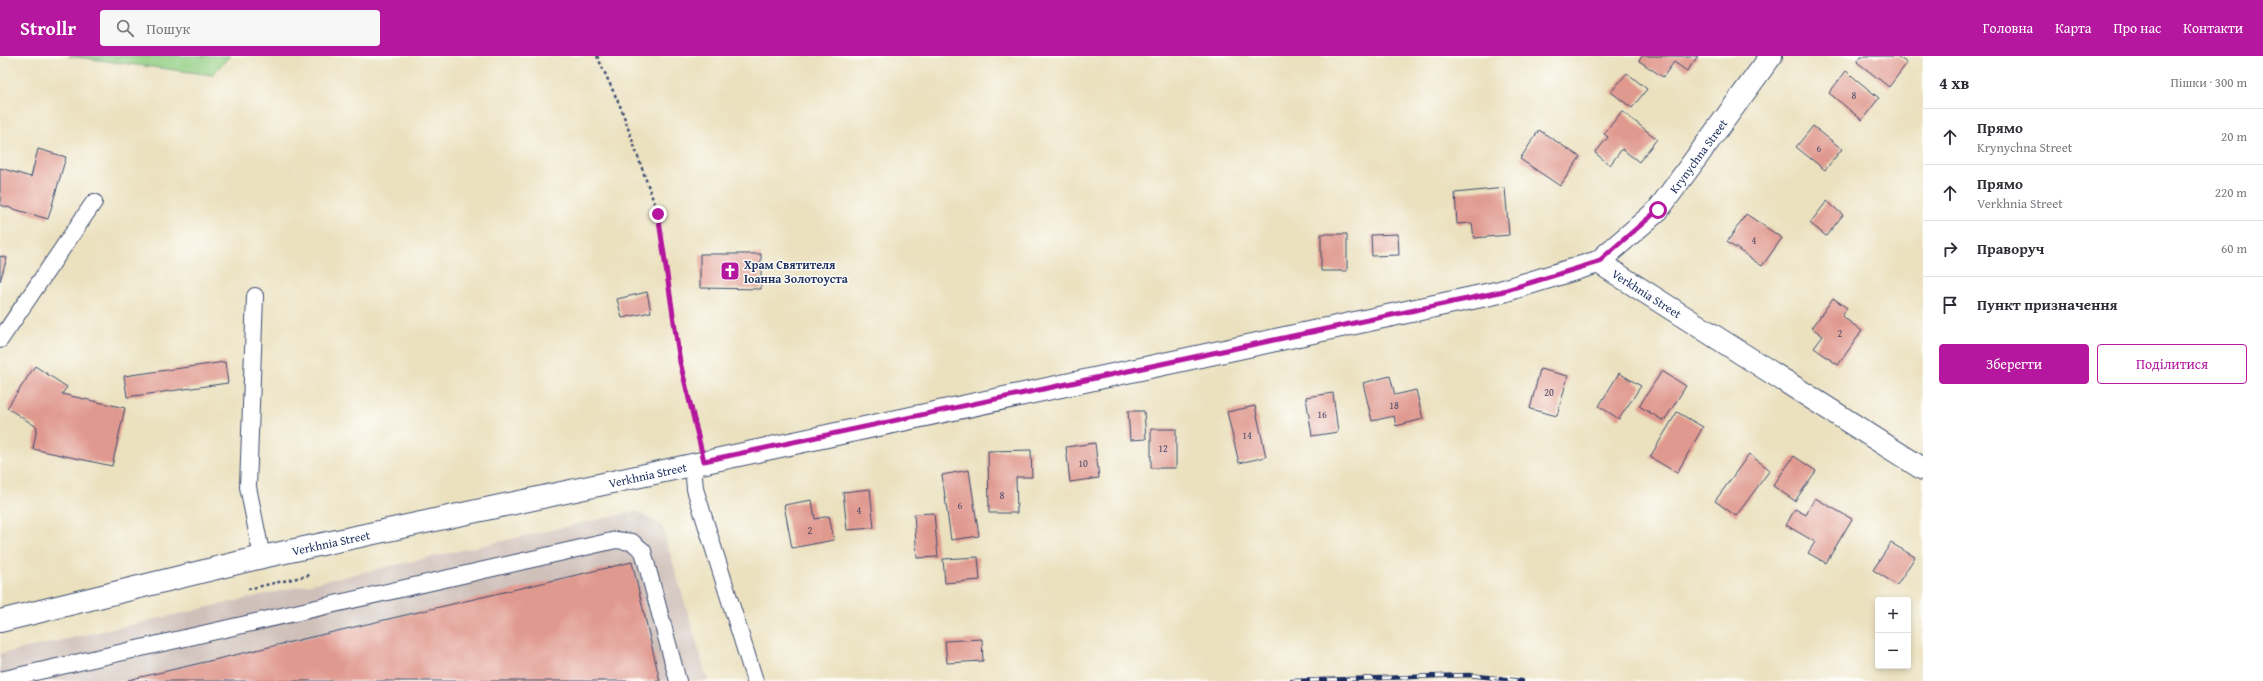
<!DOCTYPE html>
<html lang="uk">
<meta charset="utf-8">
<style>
body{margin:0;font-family:"Gentium Book Plus",serif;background:#f7f7f7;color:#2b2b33}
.controls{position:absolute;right:12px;bottom:12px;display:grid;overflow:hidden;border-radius:4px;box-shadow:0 2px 6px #0003}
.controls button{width:36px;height:36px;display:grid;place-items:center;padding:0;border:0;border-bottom:1px solid #e1e1e2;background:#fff;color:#2b2b33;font:20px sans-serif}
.stop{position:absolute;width:12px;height:12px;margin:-9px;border:3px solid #b5179e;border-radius:50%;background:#fff}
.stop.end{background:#b5179e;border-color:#fff;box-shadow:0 1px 4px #0008}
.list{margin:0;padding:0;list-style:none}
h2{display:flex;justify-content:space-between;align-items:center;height:52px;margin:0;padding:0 16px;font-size:17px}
h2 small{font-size:13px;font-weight:400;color:#7c7c81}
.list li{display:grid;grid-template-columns:26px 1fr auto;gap:12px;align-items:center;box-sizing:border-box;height:56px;padding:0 16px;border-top:1px solid #e1e1e2}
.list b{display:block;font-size:15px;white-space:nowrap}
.list p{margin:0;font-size:13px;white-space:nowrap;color:#7c7c81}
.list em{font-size:13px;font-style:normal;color:#7c7c81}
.actions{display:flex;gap:8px;padding:12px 16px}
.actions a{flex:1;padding:9px 0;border:1px solid #b5179e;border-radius:4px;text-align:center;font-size:14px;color:#b5179e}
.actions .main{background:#b5179e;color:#fff}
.icon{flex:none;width:22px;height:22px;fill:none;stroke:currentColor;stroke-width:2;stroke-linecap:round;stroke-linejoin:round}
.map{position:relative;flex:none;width:1923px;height:625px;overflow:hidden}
header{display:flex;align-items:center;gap:24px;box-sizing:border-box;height:56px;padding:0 20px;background:#b5179e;color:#fff}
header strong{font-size:19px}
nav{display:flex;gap:22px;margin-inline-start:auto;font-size:14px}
.search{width:280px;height:36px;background:#f7f7f7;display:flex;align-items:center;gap:10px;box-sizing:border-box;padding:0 14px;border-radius:4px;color:#7c7c81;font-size:15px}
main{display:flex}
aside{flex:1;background:#fff}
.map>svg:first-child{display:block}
</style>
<header>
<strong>Strollr</strong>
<div class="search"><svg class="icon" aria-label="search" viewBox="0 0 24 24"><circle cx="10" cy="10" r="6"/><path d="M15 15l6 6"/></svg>Пошук</div>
<nav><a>Головна</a><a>Карта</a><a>Про нас</a><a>Контакти</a></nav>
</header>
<main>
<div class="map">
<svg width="1923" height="625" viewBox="0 0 1923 625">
<rect width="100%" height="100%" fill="#fdfcf7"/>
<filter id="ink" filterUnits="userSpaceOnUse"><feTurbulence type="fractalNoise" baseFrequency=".025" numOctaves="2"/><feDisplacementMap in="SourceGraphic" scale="8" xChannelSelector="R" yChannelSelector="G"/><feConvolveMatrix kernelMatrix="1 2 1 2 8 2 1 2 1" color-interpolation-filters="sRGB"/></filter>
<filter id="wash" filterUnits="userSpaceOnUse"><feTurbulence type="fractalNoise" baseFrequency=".012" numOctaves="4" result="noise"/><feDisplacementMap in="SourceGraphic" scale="16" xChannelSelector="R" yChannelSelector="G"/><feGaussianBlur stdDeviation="0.9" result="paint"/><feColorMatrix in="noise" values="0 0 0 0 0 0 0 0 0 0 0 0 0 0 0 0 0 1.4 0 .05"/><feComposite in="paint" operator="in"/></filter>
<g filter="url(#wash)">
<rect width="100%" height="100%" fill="#ebe1bf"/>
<!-- industrial -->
<path fill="#cfc0ba" d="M636 455 662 470 708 625H0V598Z"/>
<!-- green -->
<path fill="#92ce83" stroke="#567e70" d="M69 0H230L212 19Z"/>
<g id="blocks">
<!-- building -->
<path fill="#e0998f" d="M1642 0H1698L1687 15 1674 6 1663 21 1639 5Z
M1861 0H1897L1907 7 1889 31 1857 6Z
M1846 15 1879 42 1862 64 1829 37Z
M1627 17 1647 33 1632 52 1611 36Z
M1622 55 1657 83 1639 106 1622 93 1610 109 1595 97 1608 81 1604 78Z
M1813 70 1842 93 1825 114 1796 91Z
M1539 74 1580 101 1560 130 1520 103Z
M38 93 66 101 48 163 0 149V112L31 121Z
M1505 132 1509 179 1474 182 1472 167 1457 168 1455 137Z
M1827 145 1843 159 1826 180 1810 167Z
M1746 158 1782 182 1762 210 1727 186Z
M1321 178H1347V215H1321Z
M1398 178 1399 199 1372 200 1371 179Z
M700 198H761V233L700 232Z
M0 200 7 202 0 225Z
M647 236 651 256 622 262 617 243Z
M1833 242 1847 252 1842 260 1862 275 1838 309 1814 292 1823 280 1812 272Z
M225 306 228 327 127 341 124 320Z
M35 310 67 331 62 338 125 352 112 410 33 393 37 371 7 352Z
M1540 313 1568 320 1557 360 1530 353Z
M1662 315 1686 330 1664 365 1639 350Z
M1619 317 1641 330 1619 363 1599 350Z
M1390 320 1395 339 1416 334 1423 363 1396 370 1394 360 1372 365 1363 327Z
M1333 337 1338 376 1312 380 1306 341Z
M1255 350 1266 401 1239 407 1227 356Z
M1128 355H1144L1146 383 1130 384Z
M1677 356 1703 371 1677 417 1650 401Z
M1151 373H1176V412H1151Z
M1095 387 1099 422 1070 426 1066 391Z
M1031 394 1032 421H1016L1017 457H989L988 395Z
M1749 398 1770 414 1736 460 1715 445Z
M1794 400 1816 415 1795 445 1773 430Z
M969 414 979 480 951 484 942 419Z
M870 433 874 472 847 474 843 436Z
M1815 442 1852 463 1826 507 1808 497 1815 486 1786 469 1795 453 1806 459Z
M812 444 815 463 829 460 834 484 792 492 784 449Z
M934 457 938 501 917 502 914 458Z
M1891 487 1915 501 1897 529 1873 514Z
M978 501 980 524 945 527 943 503Z
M632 506 660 625H128V624Z
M982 583 983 605 947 607 945 585Z"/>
</g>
</g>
<g filter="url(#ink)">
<use href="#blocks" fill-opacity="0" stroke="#3a4a6d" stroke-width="1"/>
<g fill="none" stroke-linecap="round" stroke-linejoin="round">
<defs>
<path id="lane" d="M255 240 248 431 262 501
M0 284 94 146
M693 408 695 433 755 625
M0 624 616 484 632 486 643 495 678 625"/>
<g id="street">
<path id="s1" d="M1598 206 1923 413"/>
</g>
<g id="secondary">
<path id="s2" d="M0 565 262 501 1500 236 1598 206 1658 154 1771 0"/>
</g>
</defs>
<!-- lane casing -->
<use href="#lane" stroke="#3a4a6d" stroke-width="18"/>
<!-- street casing -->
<use href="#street" stroke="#3a4a6d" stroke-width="24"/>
<!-- secondary casing -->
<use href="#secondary" stroke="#3a4a6d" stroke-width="24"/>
<!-- path -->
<path stroke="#3a4a6d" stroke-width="2.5" stroke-dasharray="3 3" stroke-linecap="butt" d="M597 0 621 52 658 158 680 306 699 381
M248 533 310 519"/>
<!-- lane -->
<use href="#lane" stroke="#fff" stroke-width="16"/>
<!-- street -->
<use href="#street" stroke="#fff" stroke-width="22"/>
<!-- secondary -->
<use href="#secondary" stroke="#fff" stroke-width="22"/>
<defs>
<path id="rail" d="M1292 625 1469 619 1522 625"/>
</defs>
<!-- rail casing -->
<use href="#rail" stroke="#1b2f5e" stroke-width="4.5"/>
<!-- rail -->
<use href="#rail" stroke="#fdfcf7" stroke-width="3" stroke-dasharray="9" stroke-linecap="butt"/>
</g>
</g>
<g fill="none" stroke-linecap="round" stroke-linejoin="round" filter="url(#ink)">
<!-- route -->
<path stroke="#b5179e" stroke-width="5" d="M658 158 680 306 704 405 1500 236 1598 206 1658 154"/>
</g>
<!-- icons -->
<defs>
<symbol id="church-square" viewBox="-11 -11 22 22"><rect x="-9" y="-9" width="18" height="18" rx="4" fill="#b5179e" stroke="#fdfcf7"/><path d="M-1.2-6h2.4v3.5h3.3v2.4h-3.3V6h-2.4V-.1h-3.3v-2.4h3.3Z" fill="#fff"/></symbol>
</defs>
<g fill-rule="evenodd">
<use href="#church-square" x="719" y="204" width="22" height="22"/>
</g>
<g text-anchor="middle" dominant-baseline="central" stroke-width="3" stroke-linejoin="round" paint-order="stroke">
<!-- number labels -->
<g font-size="10" fill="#4c4a6a">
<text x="1854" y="39">8</text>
<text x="1819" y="92">6</text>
<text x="1754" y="184">4</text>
<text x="1840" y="277">2</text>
<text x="1549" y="336">20</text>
<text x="1394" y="349">18</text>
<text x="1322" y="358">16</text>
<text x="1247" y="379">14</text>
<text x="1163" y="392">12</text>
<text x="1083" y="407">10</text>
<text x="1002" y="439">8</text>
<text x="960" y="449">6</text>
<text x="859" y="454">4</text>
<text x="810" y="474">2</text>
</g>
<!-- street labels -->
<g font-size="12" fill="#1b2f5e" stroke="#fdfcf7">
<text stroke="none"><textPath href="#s2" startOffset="1785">Krynychna Street</textPath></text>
<text stroke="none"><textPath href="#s1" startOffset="58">Verkhnia Street</textPath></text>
<text stroke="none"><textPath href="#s2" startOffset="664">Verkhnia Street</textPath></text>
<text stroke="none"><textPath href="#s2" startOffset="340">Verkhnia Street</textPath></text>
</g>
<!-- poi labels -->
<g font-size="12" font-weight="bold" fill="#1b2f5e" stroke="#fdfcf7" text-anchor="start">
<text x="744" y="208">Храм Святителя<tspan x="744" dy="14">Іоанна Золотоуста</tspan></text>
</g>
</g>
</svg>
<div class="controls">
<button>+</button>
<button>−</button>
</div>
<div class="stop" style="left:1658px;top:154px"></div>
<div class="stop end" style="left:658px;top:158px"></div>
</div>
<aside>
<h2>4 хв<small>Пішки · 300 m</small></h2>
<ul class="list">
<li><svg class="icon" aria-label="ahead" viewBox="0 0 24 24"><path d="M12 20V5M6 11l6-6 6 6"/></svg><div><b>Прямо</b><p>Krynychna Street</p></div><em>20 m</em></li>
<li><svg class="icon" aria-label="ahead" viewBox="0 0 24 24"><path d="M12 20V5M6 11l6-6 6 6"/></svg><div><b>Прямо</b><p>Verkhnia Street</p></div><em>220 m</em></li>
<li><svg class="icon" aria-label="right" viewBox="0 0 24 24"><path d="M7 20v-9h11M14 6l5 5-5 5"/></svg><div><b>Праворуч</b></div><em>60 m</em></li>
<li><svg class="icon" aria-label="arrive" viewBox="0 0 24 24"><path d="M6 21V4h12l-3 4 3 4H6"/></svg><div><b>Пункт призначення</b></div></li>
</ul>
<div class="actions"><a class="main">Зберегти</a><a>Поділитися</a></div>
</aside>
</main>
